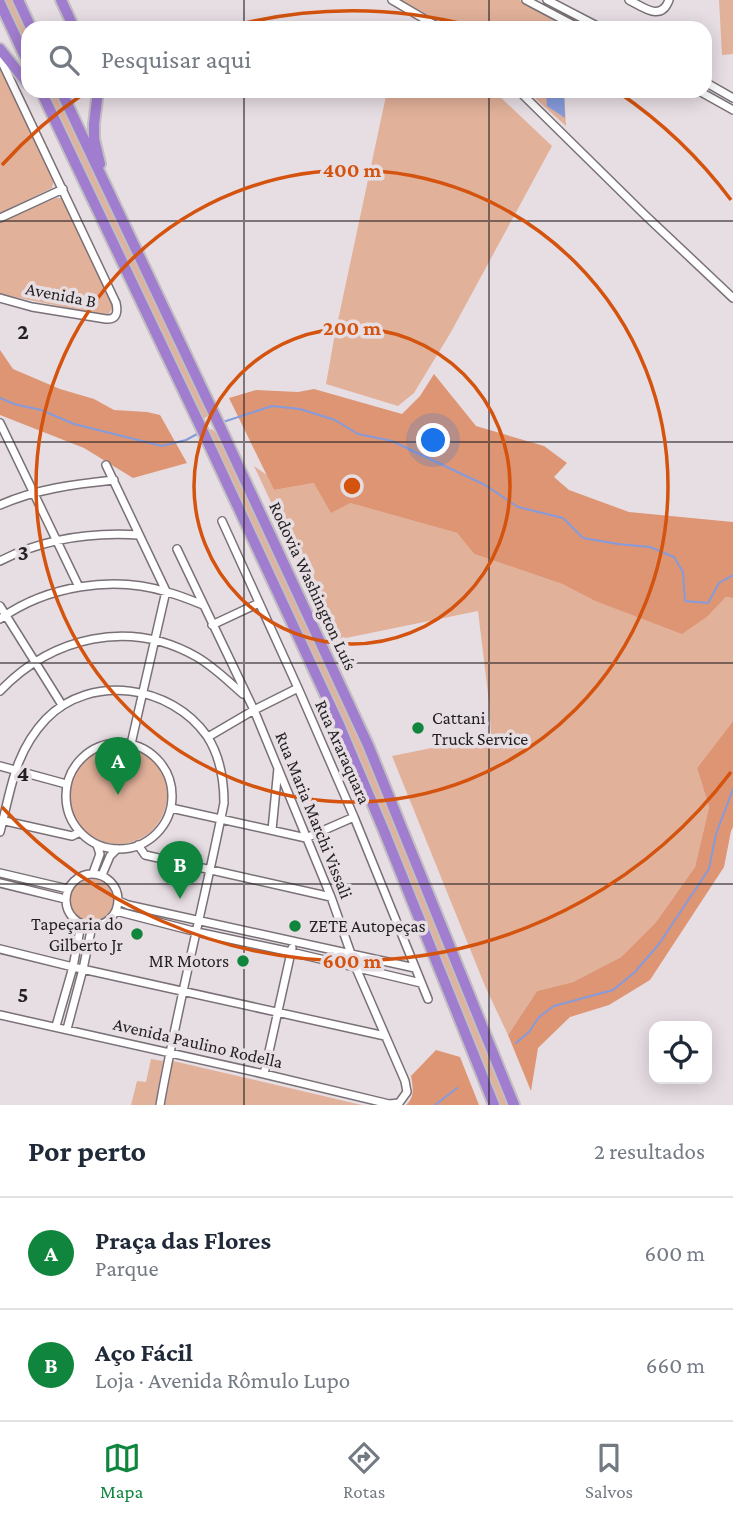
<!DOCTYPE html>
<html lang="pt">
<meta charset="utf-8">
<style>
body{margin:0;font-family:"Crimson Pro",serif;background:#f2f2f3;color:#1f2937}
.controls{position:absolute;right:21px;bottom:21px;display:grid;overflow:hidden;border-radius:14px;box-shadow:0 4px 18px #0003}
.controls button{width:63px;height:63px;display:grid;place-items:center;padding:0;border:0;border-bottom:2px solid #e0e1e3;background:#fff;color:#1f2937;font:35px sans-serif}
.you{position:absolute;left:434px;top:441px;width:24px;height:24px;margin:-18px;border:5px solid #fff;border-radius:50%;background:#1a73e8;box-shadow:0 0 0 10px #1a73e833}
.badge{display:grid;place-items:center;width:46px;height:46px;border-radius:50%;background:#10853e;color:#fff;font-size:23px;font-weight:700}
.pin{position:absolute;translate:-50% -58px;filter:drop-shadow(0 2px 4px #0008)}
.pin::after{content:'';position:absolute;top:37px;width:24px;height:21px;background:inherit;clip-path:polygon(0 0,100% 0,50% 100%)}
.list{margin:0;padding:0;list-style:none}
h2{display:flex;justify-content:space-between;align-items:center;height:91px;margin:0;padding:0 28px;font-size:30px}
h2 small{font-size:23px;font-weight:400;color:#747a83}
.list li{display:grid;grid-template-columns:46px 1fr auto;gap:21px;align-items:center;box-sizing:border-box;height:112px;padding:0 28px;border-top:2px solid #e0e1e3}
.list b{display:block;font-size:26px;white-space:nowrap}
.list p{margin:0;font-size:23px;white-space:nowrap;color:#747a83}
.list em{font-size:23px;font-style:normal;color:#747a83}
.icon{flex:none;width:38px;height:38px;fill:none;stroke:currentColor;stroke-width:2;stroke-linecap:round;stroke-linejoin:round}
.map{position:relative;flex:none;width:733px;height:1105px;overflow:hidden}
.search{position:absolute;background:#fff;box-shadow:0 4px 18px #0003;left:21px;right:21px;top:21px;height:77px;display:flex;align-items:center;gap:18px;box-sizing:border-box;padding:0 24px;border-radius:21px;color:#747a83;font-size:26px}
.sheet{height:315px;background:#fff}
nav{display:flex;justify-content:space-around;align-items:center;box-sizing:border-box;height:98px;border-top:2px solid #e0e1e3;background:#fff;font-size:19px;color:#747a83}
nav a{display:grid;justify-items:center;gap:4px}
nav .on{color:#10853e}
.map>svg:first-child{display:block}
</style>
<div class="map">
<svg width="733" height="1105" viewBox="0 0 733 1105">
<rect width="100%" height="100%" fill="#e7dee4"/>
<!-- green -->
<path fill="#e2b19a" d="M2 0H15L28 28V55Z
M401 0H519L563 23V28H450L439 21Z
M719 0H733V54L722 55Z
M0 65 54 180 52 188 0 213Z
M45 91H58L203 398 208 416 203 419 197 407Z
M387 91H494L552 146 451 332 414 393 398 406 326 384 334 339Z
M527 91H564L566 126Z
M56 198H61L65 201 112 301 113 307 108 315H103L0 294V222Z
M212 429 224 443 377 775 510 1105H498L207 431Z
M254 466 267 475 274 490 314 483 350 503 457 533 474 554 562 584 593 600 708 616 726 597 733 598V721L697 768 709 807 695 867 656 922 621 957 573 982 537 991 508 1035 485 986 392 756 491 736 489 702 478 611 336 640Z
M69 795a49 49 0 1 1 98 0a49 49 0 1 1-98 0Z
M70 901a22 22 0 1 1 44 0a22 22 0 1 1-44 0Z
M151 1059 163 1061 155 1105H131L137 1081 146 1082Z
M173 1061 362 1105H165Z"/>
<!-- forest -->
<path fill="#dd9573" d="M0 350 13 369 60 389 94 399 114 410 147 412 160 415 187 463 133 478 84 448 0 415Z
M434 374 476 426 544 446 567 463 554 477 569 490 629 512 733 522V598L726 597 708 616 682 634 593 600 562 584 474 554 457 533 350 503 331 513 314 483 274 490 229 398 256 390 298 392 314 389 402 414 420 396Z
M733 721V827L731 831 724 867 650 980 609 1005 570 1017 538 1048 531 1091 508 1035 537 991 573 982 621 957 656 922 695 867 709 807 697 768Z
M436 1050 460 1057 479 1105H406C415 1097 413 1087 411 1076Z"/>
<!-- water -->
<path fill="#859bdc" d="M546 91H564L565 118 547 106Z"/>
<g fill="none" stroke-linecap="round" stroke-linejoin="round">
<!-- stream -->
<path stroke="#859bdc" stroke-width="2" d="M0 398 14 404 41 410 74 424 162 446 186 440 199 433
M223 422 272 406 300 409 335 420 358 434 392 441 485 485 518 507 563 518 583 538 618 544 650 547 674 557 683 572 685 601 708 603 719 583 733 575
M516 1043 529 1032 539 1017 554 1006 613 990 635 972 659 944 709 869 716 834 733 789
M435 1105 457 1088"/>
<defs>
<path id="minor" d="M392 0 440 28
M526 0 579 28
M547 0 601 28
M629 0C643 7 661 22 669 0
M0 58 116 303C118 312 117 320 106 319L32 307 0 298
M705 82 733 98
M519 91 646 216 733 298
M699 91 733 110
M0 218 63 189
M0 423 79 587
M106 465 166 591 131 744
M0 505C36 489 75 484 114 480
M222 521 298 688 354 817 428 999
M0 561C43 539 91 532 139 535
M0 606 62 705
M0 619C46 586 113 575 167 592 179 595 191 600 203 605
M212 625 259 603
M0 691C52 637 129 618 197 657 214 667 228 681 243 694
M208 737 254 710 298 688
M66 796a53 53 0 1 1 106 0a53 53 0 1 1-106 0Z
M0 766 66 784
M171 808 306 838 354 817
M0 820 72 836 80 832
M272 830 278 768
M0 832C11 790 14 753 46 719 91 673 171 685 207 736 220 756 224 779 224 803 204 904 178 1003 160 1105
M138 845 145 855 331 897
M0 873 68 889
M93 873 100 854 97 845
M66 900a26 26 0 1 1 52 0a26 26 0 1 1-52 0Z
M102 875 110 856 117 849
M0 883 65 899
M119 901 128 905 415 968
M116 911 197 932 291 952 421 983
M0 949 73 967 385 1036
M0 1015 264 1074 389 1104 399 1103 407 1092 405 1081 356 968 331 897 254 710 177 549
M56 1026 73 967 81 924
M67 1029 83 969 92 926
M264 1074 292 948"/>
<path id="highway" d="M18 0 31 28
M61 0 74 28
M0 3 28 63
M0 49 28 84
M41 91 206 438 338 722 384 831 494 1105
M61 91 223 433 368 745 514 1105
M98 91 94 124V139L100 164"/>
</defs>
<!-- minor casing -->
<use href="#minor" stroke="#797177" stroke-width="10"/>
<!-- highway casing -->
<use href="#highway" stroke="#c1c0c1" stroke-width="14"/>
<!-- minor -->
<use href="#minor" stroke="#fff" stroke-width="7"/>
<!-- highway -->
<use href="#highway" stroke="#a17dcf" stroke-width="10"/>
</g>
<!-- grid -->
<path fill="none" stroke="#221f21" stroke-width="2" stroke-opacity="0.55" d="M244 0V28M489 0V28M244 91V1105M489 91V1105M0 221H733M0 442H733M0 663H733M0 884H733"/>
<!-- distance rings -->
<g fill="none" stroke="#d4530e" stroke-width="3.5">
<circle cx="352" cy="486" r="158"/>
<circle cx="352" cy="486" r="316"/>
<path d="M731 772A475 475 0 0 1 2 807M2 165A475 475 0 0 1 86 92M229 27A475 475 0 0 1 475 27M618 92A475 475 0 0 1 731 200"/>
</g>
<!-- markers -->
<g fill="#10853e" stroke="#e7dee4" stroke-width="2.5">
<circle cx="418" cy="728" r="7"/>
<circle cx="295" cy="926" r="7"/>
<circle cx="137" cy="934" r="7"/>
<circle cx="243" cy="961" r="7"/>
</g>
<g text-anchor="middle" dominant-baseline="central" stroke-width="7" stroke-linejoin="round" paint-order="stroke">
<!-- street labels -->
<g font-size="18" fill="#221f21" stroke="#e7dee4">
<text transform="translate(61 295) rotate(11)">Avenida B</text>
<text transform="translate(313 586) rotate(65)">Rodovia Washington Luís</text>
<text transform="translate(343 752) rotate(66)">Rua Araraquara</text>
<text transform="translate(314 815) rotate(68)">Rua Maria Marchi Vissali</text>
<text transform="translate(198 1043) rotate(13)">Avenida Paulino Rodella</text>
</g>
<!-- poi labels -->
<g font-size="18" fill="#221f21" stroke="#e7dee4" text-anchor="start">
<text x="432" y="718">Cattani<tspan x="432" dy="21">Truck Service</tspan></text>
<text x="123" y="924" text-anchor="end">Tapeçaria do<tspan x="123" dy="21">Gilberto Jr</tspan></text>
<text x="309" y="926">ZETE Autopeças</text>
<text x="229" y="961" text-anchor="end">MR Motors</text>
</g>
</g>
<g font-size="23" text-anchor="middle" font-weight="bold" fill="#221f21" stroke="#e7dee4" stroke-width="7" stroke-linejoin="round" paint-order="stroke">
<text x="23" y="339">2</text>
<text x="23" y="560">3</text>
<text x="23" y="781">4</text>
<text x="23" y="1002">5</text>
</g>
<circle cx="352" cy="486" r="10" fill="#d4530e" stroke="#e7dee4" stroke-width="3.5"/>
<g font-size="21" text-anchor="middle" font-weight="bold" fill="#d4530e" stroke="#e7dee4" stroke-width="7" stroke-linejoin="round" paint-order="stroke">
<text x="352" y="177">400 m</text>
<text x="352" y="335">200 m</text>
<text x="352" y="968">600 m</text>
</g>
</svg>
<div class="controls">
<button><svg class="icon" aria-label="locate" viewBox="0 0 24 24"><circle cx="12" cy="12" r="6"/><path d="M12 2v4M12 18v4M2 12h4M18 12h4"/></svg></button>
</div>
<div class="you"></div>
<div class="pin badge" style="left:118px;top:795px">A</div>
<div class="pin badge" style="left:180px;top:899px">B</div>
<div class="search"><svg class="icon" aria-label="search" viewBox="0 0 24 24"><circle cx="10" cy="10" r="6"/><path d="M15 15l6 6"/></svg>Pesquisar aqui</div>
</div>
<section class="sheet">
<h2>Por perto<small>2 resultados</small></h2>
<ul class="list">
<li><span class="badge">A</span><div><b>Praça das Flores</b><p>Parque</p></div><em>600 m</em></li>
<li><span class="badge">B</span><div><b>Aço Fácil</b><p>Loja · Avenida Rômulo Lupo</p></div><em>660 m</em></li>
</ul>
</section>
<nav>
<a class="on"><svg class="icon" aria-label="map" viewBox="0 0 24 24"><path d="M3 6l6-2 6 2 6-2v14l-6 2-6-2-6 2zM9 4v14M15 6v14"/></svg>Mapa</a>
<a><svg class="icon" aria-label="directions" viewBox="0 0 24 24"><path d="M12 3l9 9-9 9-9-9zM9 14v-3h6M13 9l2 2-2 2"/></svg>Rotas</a>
<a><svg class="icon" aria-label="saved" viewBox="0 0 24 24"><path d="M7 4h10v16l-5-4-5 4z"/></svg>Salvos</a>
</nav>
